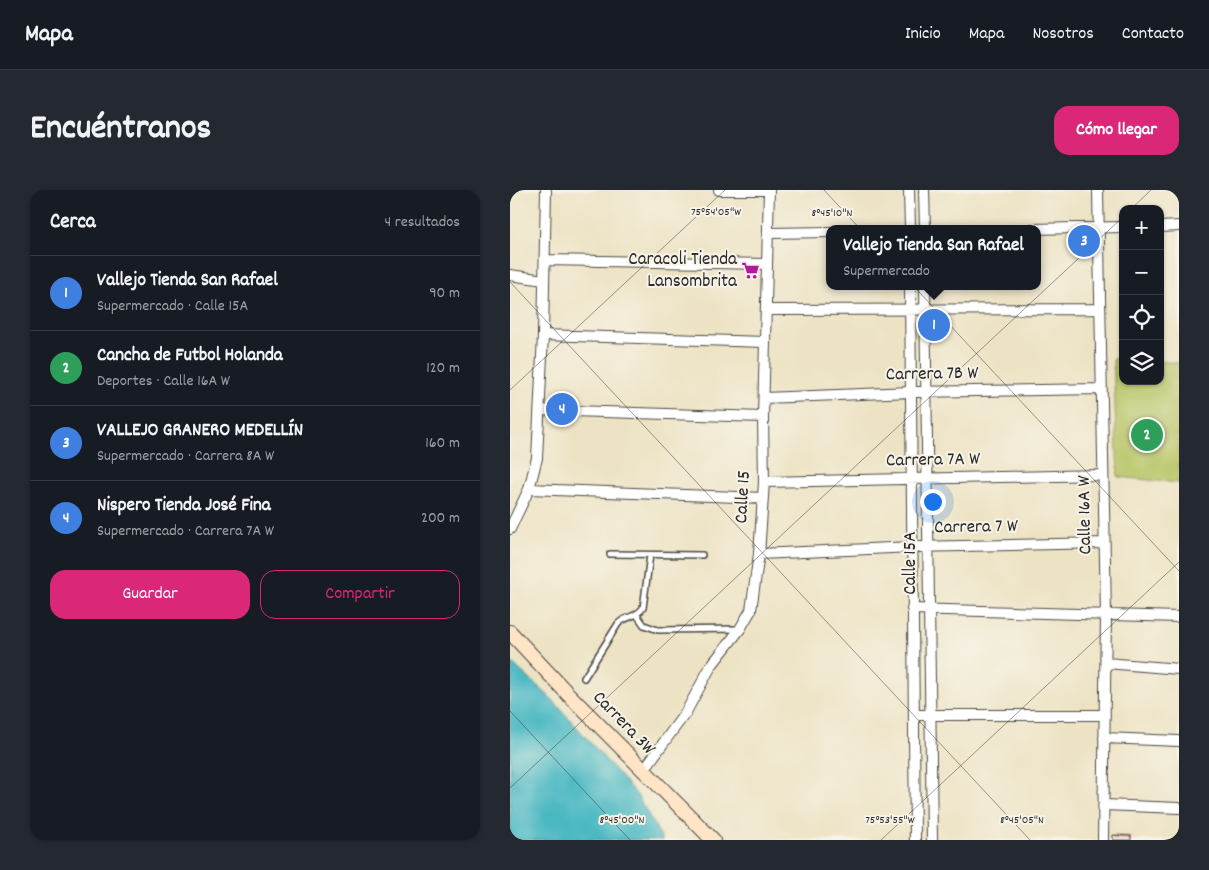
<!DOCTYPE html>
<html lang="es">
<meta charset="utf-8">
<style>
body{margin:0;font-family:Dekko,sans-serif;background:#242831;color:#f1f3f6}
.controls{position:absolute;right:15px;top:15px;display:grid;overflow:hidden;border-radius:10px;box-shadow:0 1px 4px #0004}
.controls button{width:45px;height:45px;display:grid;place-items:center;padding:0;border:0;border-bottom:1px solid #363941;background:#171b24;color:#f1f3f6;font:25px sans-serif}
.you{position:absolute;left:422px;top:311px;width:18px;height:18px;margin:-12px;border:4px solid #fff;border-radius:50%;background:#1a73e8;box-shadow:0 0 0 8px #1a73e833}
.badge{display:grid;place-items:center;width:32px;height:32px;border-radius:50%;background:#db2777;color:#fff;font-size:16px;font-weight:700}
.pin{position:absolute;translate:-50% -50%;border:2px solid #fff;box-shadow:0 1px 5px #0006}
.popup{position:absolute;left:316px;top:35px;width:215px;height:65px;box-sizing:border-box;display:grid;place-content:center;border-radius:10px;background:#171b24;filter:drop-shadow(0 1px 4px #0005);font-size:16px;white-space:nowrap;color:#9ea1a6}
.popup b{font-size:19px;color:#f1f3f6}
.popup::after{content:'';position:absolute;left:50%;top:100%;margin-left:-10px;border:10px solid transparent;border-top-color:#171b24}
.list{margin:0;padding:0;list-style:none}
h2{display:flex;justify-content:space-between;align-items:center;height:65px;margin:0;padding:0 20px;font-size:21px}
h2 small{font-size:16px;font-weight:400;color:#9ea1a6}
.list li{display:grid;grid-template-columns:32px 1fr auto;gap:15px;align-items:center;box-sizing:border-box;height:75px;padding:0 20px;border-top:1px solid #363941}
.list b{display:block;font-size:19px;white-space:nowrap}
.list p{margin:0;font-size:16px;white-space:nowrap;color:#9ea1a6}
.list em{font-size:16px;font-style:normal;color:#9ea1a6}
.actions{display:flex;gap:10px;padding:15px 20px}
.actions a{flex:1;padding:11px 0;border:1px solid #db2777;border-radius:15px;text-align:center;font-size:18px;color:#db2777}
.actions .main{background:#db2777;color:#fff}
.icon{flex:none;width:28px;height:28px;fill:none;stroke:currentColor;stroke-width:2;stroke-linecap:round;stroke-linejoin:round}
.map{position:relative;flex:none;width:669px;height:650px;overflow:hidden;border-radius:15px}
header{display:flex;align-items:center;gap:30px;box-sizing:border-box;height:70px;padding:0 25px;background:#171b24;border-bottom:1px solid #363941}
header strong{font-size:24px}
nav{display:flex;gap:28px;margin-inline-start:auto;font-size:18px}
.intro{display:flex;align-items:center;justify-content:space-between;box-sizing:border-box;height:120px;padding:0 30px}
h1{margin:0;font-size:35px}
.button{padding:12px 22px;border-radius:15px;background:#db2777;color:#fff;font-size:18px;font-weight:700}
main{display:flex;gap:30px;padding:0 30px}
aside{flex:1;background:#171b24;border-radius:15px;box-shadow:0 1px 4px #0004}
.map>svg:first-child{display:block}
</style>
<header>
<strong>Mapa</strong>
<nav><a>Inicio</a><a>Mapa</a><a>Nosotros</a><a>Contacto</a></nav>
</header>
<div class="intro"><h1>Encuéntranos</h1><a class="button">Cómo llegar</a></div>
<main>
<aside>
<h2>Cerca<small>4 resultados</small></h2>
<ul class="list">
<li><span class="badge" style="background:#3f7fe0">1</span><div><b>Vallejo Tienda San Rafael</b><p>Supermercado · Calle 15A</p></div><em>90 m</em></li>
<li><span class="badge" style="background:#2e9e5b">2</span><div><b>Cancha de Futbol Holanda</b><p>Deportes · Calle 16A W</p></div><em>120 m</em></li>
<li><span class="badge" style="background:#3f7fe0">3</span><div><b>VALLEJO GRANERO MEDELLÍN</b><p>Supermercado · Carrera 8A W</p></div><em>160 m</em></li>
<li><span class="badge" style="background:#3f7fe0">4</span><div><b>Nispero Tienda José Fina</b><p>Supermercado · Carrera 7A W</p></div><em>200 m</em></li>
</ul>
<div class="actions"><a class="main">Guardar</a><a>Compartir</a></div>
</aside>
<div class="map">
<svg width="669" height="650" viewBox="0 0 669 650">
<rect width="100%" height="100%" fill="#f7f3e8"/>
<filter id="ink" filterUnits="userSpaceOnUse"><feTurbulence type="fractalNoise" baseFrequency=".02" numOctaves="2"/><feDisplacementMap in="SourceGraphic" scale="10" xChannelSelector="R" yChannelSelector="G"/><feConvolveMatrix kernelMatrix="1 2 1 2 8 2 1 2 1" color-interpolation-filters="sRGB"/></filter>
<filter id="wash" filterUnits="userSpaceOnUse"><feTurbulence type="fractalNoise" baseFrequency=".0096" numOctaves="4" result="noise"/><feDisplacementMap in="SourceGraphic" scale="20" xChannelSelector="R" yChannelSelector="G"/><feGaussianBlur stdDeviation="1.12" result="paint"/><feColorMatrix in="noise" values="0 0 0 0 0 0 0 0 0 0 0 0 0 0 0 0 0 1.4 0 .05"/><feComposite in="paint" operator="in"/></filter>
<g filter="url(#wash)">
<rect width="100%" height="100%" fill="#ede3c4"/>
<!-- green -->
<path fill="#b8c566" stroke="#727848" d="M603 169H613V191H650V171L669 173V293L608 287Z"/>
<!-- water -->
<path fill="#49b8c2" stroke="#3a7276" d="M0 471 41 508 127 605 153 650H0Z"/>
<g id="blocks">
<!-- building -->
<path fill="#d4a08e" d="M603 645 621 646V650H603Z"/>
</g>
</g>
<g filter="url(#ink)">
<use href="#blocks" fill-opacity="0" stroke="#484742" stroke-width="1"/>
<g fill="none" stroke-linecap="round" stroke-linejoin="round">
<defs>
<path id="lane" d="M100 364 192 365
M127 425 134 435 148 440 230 439
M74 488 108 434C115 426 126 428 133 418L140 365"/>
<path id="street" d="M399 0 400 39
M414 0 415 39
M588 0 596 425 593 650
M650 37 669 36
M522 39 613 37
M258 43 320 42
M35 70 257 74
M0 85 34 90
M400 96 405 650
M415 96 422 650
M256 120 590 119
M33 145 255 152
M254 208 401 202 591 199
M30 220 253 227
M254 292 592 285
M19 299 253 308
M0 339 19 299 27 268 33 145 36 0
M249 364 403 357 594 353
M402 419 669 427
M596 473 669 479
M404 525H595
M594 548 669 551
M133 581 176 522 201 476 230 439 241 420 249 364 254 292 253 227 259 0H209
M594 615 669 618"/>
<path id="secondary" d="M0 442 58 504 203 650"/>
</defs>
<!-- lane casing -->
<use href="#lane" stroke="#484742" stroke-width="8"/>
<!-- street casing -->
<use href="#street" stroke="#484742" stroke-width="12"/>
<!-- secondary casing -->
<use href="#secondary" stroke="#484742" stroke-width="16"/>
<!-- lane -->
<use href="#lane" stroke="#fff" stroke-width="5"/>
<!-- street -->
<use href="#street" stroke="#fff" stroke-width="10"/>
<!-- secondary -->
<use href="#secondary" stroke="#ffe4c6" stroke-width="14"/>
</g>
</g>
<!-- ticks -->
<path fill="none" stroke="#2b2b2b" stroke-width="1" stroke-opacity="0.45" d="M314 0 669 381M621 19 641 0M0 92 520 650M0 200 215 0M0 521 120 650M0 598 613 27M371 650 669 372"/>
<!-- icons -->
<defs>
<symbol id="supermarket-bare" viewBox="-9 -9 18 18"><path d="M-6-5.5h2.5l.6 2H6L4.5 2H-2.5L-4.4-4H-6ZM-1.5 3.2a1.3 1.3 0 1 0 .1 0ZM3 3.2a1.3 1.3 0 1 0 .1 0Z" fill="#b5179e" stroke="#f7f3e8" stroke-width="2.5" paint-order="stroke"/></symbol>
</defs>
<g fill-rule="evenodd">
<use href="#supermarket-bare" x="228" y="68" width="25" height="25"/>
</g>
<g text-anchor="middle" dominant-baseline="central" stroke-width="4" stroke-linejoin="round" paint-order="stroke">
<!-- poi labels -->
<g font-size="19" fill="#2b2b2b" stroke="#f7f3e8" text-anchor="end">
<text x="227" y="70">Caracoli Tienda<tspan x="227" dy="22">Lansombrita</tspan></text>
</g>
<!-- street labels -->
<g font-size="19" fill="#2b2b2b" stroke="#f7f3e8">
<text transform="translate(422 185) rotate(-1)">Carrera 7B W</text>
<text transform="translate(423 271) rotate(-1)">Carrera 7A W</text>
<text transform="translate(234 307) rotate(-87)">Calle 15</text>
<text transform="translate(576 325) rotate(-91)">Calle 16A W</text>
<text transform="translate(466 338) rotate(-1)">Carrera 7 W</text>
<text transform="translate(401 373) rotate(-90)">Calle 15A</text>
<text transform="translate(113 534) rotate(46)">Carrera 3W</text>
</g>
</g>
<g font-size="12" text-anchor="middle" fill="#2b2b2b" stroke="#f7f3e8" stroke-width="4" stroke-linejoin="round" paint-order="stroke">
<text x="206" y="25">75°54'05"W</text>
<text x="322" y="26">8°45'10"N</text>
<text x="112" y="633">8°45'00"N</text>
<text x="512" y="633">8°45'05"N</text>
<text x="380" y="633">75°53'55"W</text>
</g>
</svg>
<div class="controls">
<button>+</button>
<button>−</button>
<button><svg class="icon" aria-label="locate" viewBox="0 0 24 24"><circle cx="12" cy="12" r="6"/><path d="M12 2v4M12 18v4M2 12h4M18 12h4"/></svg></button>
<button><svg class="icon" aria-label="layers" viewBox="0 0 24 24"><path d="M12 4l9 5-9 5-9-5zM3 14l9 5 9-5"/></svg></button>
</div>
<div class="you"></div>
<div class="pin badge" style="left:424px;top:135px;background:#3f7fe0">1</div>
<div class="popup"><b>Vallejo Tienda San Rafael</b>Supermercado</div>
<div class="pin badge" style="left:637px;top:245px;background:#2e9e5b">2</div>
<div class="pin badge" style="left:574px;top:51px;background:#3f7fe0">3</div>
<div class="pin badge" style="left:52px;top:219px;background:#3f7fe0">4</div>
</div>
</main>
